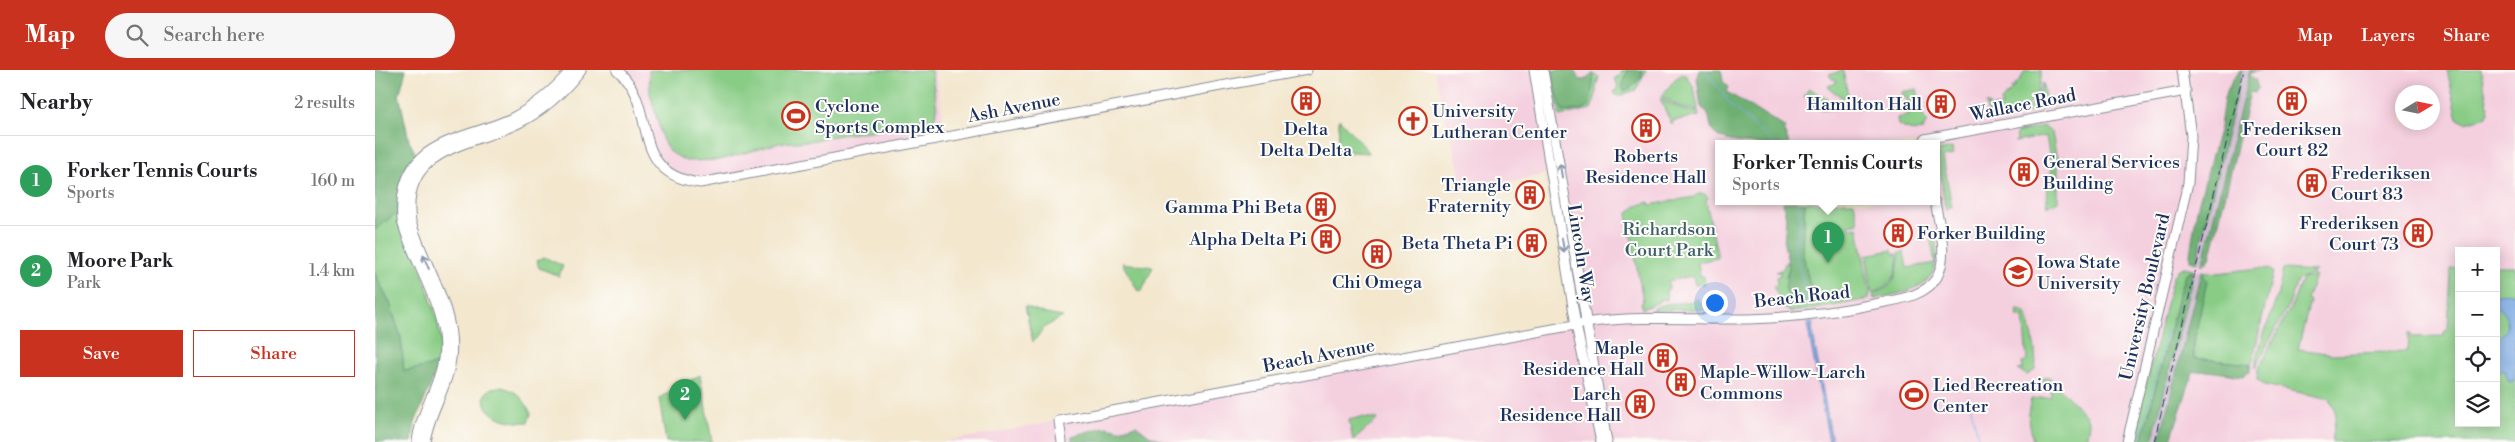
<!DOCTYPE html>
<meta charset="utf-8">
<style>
body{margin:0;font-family:"Libre Bodoni",serif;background:#f6f6f6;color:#202124}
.controls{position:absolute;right:15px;bottom:15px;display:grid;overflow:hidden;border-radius:0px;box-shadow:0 2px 12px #0003}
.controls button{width:45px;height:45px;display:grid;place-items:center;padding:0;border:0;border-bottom:1px solid #e0e0e0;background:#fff;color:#202124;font:25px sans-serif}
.compass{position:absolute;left:2020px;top:15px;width:45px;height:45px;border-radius:50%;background:#fff;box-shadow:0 2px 12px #0003;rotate:80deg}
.you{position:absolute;left:1339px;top:232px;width:18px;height:18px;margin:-12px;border:4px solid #fff;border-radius:50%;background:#1a73e8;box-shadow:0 0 0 8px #1a73e833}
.badge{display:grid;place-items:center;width:32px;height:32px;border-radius:50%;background:#c8321e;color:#fff;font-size:16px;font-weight:700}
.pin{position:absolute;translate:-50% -41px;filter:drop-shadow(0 1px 2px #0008)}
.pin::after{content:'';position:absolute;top:26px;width:18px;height:15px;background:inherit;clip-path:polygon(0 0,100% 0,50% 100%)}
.popup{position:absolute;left:1340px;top:70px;width:225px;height:65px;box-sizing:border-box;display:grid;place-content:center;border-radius:0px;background:#fff;filter:drop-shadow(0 1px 4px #0005);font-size:16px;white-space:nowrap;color:#757577}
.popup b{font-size:19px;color:#202124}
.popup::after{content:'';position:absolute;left:50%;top:100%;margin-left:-10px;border:10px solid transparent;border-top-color:#fff}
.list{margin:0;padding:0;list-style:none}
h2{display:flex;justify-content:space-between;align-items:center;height:65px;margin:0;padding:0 20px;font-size:21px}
h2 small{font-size:16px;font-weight:400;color:#757577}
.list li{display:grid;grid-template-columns:32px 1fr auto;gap:15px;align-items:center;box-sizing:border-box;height:90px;padding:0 20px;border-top:1px solid #e0e0e0}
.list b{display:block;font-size:19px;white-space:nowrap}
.list p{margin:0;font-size:16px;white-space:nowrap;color:#757577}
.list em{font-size:16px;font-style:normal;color:#757577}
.actions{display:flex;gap:10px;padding:15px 20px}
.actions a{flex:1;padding:11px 0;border:1px solid #c8321e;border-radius:0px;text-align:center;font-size:18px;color:#c8321e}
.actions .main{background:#c8321e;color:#fff}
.icon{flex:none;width:28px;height:28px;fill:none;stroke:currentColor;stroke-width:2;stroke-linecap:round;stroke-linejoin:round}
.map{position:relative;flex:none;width:2140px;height:372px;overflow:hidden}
header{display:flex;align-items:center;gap:30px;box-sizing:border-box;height:70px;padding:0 25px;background:#c8321e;color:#fff}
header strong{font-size:24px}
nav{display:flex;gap:28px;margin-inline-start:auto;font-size:18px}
.search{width:350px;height:45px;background:#f6f6f6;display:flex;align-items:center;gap:12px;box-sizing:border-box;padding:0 18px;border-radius:28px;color:#757577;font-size:19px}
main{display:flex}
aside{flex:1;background:#fff}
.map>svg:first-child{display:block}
</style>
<header>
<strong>Map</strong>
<div class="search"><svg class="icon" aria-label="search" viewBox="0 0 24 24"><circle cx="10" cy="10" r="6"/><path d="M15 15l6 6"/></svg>Search here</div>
<nav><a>Map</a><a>Layers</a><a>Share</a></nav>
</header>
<main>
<aside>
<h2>Nearby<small>2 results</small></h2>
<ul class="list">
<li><span class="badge" style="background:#2e9e5b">1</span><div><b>Forker Tennis Courts</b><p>Sports</p></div><em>160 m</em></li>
<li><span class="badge" style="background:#2e9e5b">2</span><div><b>Moore Park</b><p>Park</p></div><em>1.4 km</em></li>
</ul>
<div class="actions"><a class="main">Save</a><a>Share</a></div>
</aside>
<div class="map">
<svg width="2140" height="372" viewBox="0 0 2140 372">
<rect width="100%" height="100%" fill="#fdfcf7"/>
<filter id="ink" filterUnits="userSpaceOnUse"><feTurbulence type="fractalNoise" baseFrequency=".02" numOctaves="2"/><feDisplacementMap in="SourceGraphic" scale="10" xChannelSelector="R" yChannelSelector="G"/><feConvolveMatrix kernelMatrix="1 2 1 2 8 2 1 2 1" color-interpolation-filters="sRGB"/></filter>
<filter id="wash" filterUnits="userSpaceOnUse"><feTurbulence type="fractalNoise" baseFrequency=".0096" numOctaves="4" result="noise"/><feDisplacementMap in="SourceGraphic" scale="20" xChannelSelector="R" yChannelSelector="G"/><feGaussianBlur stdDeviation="1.12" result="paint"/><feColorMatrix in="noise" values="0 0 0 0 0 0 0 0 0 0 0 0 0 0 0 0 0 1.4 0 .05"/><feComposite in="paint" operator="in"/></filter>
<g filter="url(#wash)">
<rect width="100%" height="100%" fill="#f3e7ce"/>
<!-- built -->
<path fill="#f4cfde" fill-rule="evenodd" d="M242 0H560L571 67 325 113 283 93 265 36Z
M1059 0H2140V364L2104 372H568L1210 253 1186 101 1079 124 1085 110 1084 100ZM2028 22H2058V52H2028ZM1344 74H1562V132H1344ZM2084 181H2121V353H2084Z"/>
<!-- industrial -->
<path fill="#d0bdce" d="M1867 0H1875L1827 195 1821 193Z
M1819 200 1826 202 1784 372H1777Z"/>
<!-- green -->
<path fill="#88cc85" stroke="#527e72" d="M0 0H19L34 71 44 91 27 139 62 248 66 270 64 294 29 302 26 268 15 233 0 204Z
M274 0H556L562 39 559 52 552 55 470 64 435 71 405 73 345 90 311 91 295 82 288 71 275 23Z
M1175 0H1178L1183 27 1193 42 1208 39 1215 34 1219 4 1224 7 1221 16V25L1216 39 1185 46Z
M1247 0H1253L1247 16 1255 19 1267 6 1266 0H1271L1261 20 1243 26 1239 23 1243 16 1240 9 1242 6 1244 8Z
M1468 0 1473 25 1468 28 1455 19 1453 16 1461 13V10L1457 9 1454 5Z
M1666 0C1668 33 1643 47 1614 49L1611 34H1614L1616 41 1619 40 1618 37 1627 36 1626 31 1637 21V18H1640V15L1645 10 1650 1Z
M2072 0H2106L2114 41 2112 46 2091 53 2083 49Z
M1309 3 1319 17 1323 40 1310 39 1286 27 1300 9Z
M1668 13 1671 36 1666 40 1648 43 1662 29Z
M1434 18 1462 35V39L1451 40 1437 37 1435 28 1429 27Z
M1542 19 1548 46 1552 51 1548 60C1538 62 1532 60 1523 55L1522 48 1535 45 1531 26 1528 27 1527 22Z
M1285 29 1311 41 1323 42 1324 46 1298 51 1297 55Z
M964 49 994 82V83L978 82 963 86Z
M1668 56 1677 63 1681 85 1683 86V131L1674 136 1672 135 1671 107 1677 102 1671 66 1640 72 1642 70 1641 63Z
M1577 78 1578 85 1568 87 1577 137 1571 138V141L1562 81Z
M1323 124H1330L1333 127 1331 131 1343 188 1323 192 1325 206H1329L1330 214 1320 215 1318 206 1293 211 1294 219 1291 220 1292 230 1284 229V232L1267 239 1266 233 1268 231 1255 158 1252 155 1253 143 1261 136 1274 132 1275 135 1319 127Z
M1430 132H1479L1483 153 1474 155 1475 158 1483 157 1495 222 1494 229 1447 238V236L1446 238 1416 242 1410 239 1398 216 1402 215 1401 207 1405 205V202H1400L1408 199 1411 191 1414 197 1411 207 1438 228 1427 181Z
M1555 166 1560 167C1569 217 1540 220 1499 229L1498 224C1520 218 1524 203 1524 183L1529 182 1532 198 1560 193Z
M1517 180 1518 184H1522C1525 203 1516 218 1497 223L1491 185Z
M169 187 188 196 184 206 164 198 162 191Z
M747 193 778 197 767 221H763Z
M2121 196H2140V372H1957L1961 344 1955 329 1889 315 1882 310 1883 299 1917 235 1927 209 1940 205 1932 230 1935 231 1923 279 1958 284 2033 281 2034 263 2036 264 2037 267 2069 266V262L2073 259 2076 199 2084 198V353H2121Z
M1809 197 1819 199 1810 204 1803 227 1767 372H1757L1798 206 1802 200Z
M1884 198 1894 199 1898 202 1876 297 1875 294 1820 288 1818 283 1829 205 1826 201 1843 203Z
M1908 199 1941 201 1922 211 1914 235 1880 298C1885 264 1904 233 1908 199Z
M1334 226 1342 229 1346 239 1276 240C1288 230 1308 236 1323 229L1324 234 1332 233V227Z
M650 236 671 244 688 247 670 257 658 272Z
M1642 240 1648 241C1656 248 1663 290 1660 300L1652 305 1643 300 1648 299 1647 293 1652 290 1648 247H1643Z
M325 305 337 372H291L284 328Z
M1668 308H1675L1711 346 1714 353 1711 372H1658L1653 343 1656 329 1676 327V320H1668Z
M126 317C142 320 150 330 156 344L153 352C137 354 104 346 110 324L116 318Z
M986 347 1003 349 978 371 974 350Z"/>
<!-- forest -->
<path fill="#6eb072" stroke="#447068" d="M0 0H31L24 26 34 71 41 85 27 112 23 142 0 160Z
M1178 0H1199L1204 9C1212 12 1213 7 1218 3L1219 4 1215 34 1208 39 1188 42 1179 14Z
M1253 0H1266L1267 6 1255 19 1249 21 1247 16Z
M1325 0H1346L1348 11 1354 17 1352 22 1411 58 1409 61 1414 74C1398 74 1344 77 1337 60 1333 49 1337 46 1326 37L1322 8Z
M1865 0H1867L1821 193 1815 190V184L1822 139 1845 57 1849 28 1857 10Z
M1875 0H1887L1876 3 1875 6 1880 9 1883 18 1880 23 1875 22 1835 189 1827 195Z
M1408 132H1430L1427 181 1438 228 1436 234H1416L1410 218 1414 197 1409 174 1411 148Z
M1819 200 1777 372H1767L1803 227 1810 204Z
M1826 202 1832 211 1819 271V288L1875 294V302L1868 306 1834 301 1818 302 1795 372H1784Z
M0 204 15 233 26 268 29 301 64 294 40 353 37 372H0Z
M761 355 774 365 793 372H697V366L725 358 733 357 744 360Z"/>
<!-- water -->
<path fill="#7baae5" stroke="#4b6ca2" d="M2140 223V307L2138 311 2134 312 2130 301 2121 300V270L2132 260C2133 249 2130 243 2121 236V224Z
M1438 252 1437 259 1457 372H1454L1432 253Z"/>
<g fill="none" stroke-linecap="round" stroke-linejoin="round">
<!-- stream -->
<path stroke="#7baae5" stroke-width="1" d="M1330 0 1356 35 1399 74
M1423 132 1425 148 1419 181 1431 223 1432 236
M1593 326 1604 371
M1764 372 1792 259"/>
</g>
</g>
<g filter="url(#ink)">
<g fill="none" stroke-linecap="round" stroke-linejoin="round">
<defs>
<path id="secondary" d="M242 0C286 37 250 103 325 113L932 0
M1551 74 1550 69 1811 21
M42 372C45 342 64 318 68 289 75 241 39 196 27 151 21 69 83 73 137 48 160 36 179 20 196 0
M50 372C54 342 73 318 76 288 82 240 49 196 36 152 25 78 93 77 142 54 167 42 189 22 206 0
M687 372 684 351 1210 253C1264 245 1319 250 1373 249 1418 248 1461 242 1505 233 1525 229 1551 226 1562 207 1574 185 1564 154 1560 132
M1752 372 1813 113 1816 66 1807 0"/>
<path id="primary" d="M1159 0 1201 255 1226 372
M1168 0 1232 372"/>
</defs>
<!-- secondary casing -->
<use href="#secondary" stroke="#878b96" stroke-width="11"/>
<!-- primary casing -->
<use href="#primary" stroke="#878b96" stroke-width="11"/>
<!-- secondary -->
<use href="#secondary" stroke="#fff" stroke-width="9"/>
<!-- primary -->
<use href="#primary" stroke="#fff" stroke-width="9"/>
<!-- rail -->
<path stroke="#1b2f5e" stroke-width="1" stroke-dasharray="8 4" stroke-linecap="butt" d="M1779 372 1869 0"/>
</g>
<!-- one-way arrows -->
<defs><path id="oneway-shaft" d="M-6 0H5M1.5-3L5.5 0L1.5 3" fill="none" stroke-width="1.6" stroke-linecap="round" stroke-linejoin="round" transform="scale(1.25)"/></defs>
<g stroke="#8d97ae">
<use href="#oneway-shaft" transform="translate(1186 101) rotate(-99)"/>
<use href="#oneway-shaft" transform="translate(1188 175) rotate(81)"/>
<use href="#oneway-shaft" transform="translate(51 192) rotate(-112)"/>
</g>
</g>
<!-- icons -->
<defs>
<symbol id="building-ring" viewBox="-11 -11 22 22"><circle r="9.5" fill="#fdfcf7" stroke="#c8321e" stroke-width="1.5"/><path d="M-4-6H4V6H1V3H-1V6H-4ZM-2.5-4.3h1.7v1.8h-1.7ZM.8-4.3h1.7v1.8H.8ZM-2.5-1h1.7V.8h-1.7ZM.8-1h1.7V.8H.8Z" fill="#c8321e"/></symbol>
<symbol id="stadium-ring" viewBox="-11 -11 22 22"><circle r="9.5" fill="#fdfcf7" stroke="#c8321e" stroke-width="1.5"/><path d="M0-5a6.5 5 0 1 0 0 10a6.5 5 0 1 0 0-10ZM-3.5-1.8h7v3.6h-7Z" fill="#c8321e"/></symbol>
<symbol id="church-ring" viewBox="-11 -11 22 22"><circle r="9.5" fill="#fdfcf7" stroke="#c8321e" stroke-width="1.5"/><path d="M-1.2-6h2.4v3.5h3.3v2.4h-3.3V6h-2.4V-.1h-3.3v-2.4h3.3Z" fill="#c8321e"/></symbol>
<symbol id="university-ring" viewBox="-11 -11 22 22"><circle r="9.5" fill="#fdfcf7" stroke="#c8321e" stroke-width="1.5"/><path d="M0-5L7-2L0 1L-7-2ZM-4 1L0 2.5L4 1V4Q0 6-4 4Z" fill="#c8321e"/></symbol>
</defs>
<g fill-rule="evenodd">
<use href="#building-ring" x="915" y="15" width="32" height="32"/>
<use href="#building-ring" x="1901" y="15" width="32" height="32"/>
<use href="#building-ring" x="1550" y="18" width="32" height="32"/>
<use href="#stadium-ring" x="405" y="30" width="32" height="32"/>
<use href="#church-ring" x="1022" y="35" width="32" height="32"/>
<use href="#building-ring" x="1255" y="42" width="32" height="32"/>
<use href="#building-ring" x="1633" y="86" width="32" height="32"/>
<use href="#building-ring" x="1921" y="97" width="32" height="32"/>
<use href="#building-ring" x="1139" y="109" width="32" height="32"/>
<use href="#building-ring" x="930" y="121" width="32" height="32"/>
<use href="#building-ring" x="1507" y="147" width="32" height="32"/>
<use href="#building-ring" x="2027" y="147" width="32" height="32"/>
<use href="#building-ring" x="935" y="153" width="32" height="32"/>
<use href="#building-ring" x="1141" y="157" width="32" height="32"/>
<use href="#building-ring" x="986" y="168" width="32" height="32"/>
<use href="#university-ring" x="1627" y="186" width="32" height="32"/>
<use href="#building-ring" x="1272" y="272" width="32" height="32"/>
<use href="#building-ring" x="1290" y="296" width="32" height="32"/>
<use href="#stadium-ring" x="1523" y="309" width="32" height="32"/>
<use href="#building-ring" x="1249" y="318" width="32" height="32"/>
</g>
<g text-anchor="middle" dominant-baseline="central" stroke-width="4" stroke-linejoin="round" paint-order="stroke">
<!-- poi labels -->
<g font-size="18" fill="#1b2f5e" stroke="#fdfcf7" text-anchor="end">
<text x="1547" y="34">Hamilton Hall</text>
<text x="440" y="36" text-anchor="start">Cyclone<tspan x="440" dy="21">Sports Complex</tspan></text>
<text x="1057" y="41" text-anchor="start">University<tspan x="1057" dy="21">Lutheran Center</tspan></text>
<text x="931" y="59" text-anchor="middle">Delta<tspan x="931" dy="21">Delta Delta</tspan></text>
<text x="1917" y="59" text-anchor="middle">Frederiksen<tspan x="1917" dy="21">Court 82</tspan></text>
<text x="1271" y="86" text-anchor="middle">Roberts<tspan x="1271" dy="21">Residence Hall</tspan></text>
<text x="1668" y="92" text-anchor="start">General Services<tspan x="1668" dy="21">Building</tspan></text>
<text x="1956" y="103" text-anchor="start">Frederiksen<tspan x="1956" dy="21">Court 83</tspan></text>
<text x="1136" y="115">Triangle<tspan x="1136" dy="21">Fraternity</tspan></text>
<text x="927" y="137">Gamma Phi Beta</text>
<text x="2024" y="153">Frederiksen<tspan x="2024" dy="21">Court 73</tspan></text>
<text x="1542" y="163" text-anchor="start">Forker Building</text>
<text x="932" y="169">Alpha Delta Pi</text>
<text x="1138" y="173">Beta Theta Pi</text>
<text x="1662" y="192" text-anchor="start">Iowa State<tspan x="1662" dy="21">University</tspan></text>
<text x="1002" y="212" text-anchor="middle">Chi Omega</text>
<text x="1269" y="278">Maple<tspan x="1269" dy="21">Residence Hall</tspan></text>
<text x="1325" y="302" text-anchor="start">Maple-Willow-Larch<tspan x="1325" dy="21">Commons</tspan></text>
<text x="1558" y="315" text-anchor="start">Lied Recreation<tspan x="1558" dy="21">Center</tspan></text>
<text x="1246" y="324">Larch<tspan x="1246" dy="21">Residence Hall</tspan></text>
</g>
<!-- street labels -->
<g font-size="18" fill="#1b2f5e" stroke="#fdfcf7">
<text transform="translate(1648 35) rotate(-11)">Wallace Road</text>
<text transform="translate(639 38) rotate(-11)">Ash Avenue</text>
<text transform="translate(1206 184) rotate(81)">Lincoln Way</text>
<text transform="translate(1427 227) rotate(-6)">Beach Road</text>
<text transform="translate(1770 227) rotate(-77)">University Boulevard</text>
<text transform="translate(944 286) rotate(-11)">Beach Avenue</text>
</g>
<!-- park labels -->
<g font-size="18" fill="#3c5e6a" stroke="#fdfcf7">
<text x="1294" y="159">Richardson<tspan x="1294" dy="21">Court Park</tspan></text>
</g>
</g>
</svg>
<div class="controls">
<button>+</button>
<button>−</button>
<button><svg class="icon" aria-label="locate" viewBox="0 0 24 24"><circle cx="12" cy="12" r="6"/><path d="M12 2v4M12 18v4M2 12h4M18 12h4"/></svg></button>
<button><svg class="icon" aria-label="layers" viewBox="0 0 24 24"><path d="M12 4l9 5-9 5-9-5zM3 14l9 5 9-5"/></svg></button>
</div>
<svg class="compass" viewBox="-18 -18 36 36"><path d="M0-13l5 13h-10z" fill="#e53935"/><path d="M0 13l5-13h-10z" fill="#757577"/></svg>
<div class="you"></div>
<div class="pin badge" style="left:1453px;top:193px;background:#2e9e5b">1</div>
<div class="popup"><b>Forker Tennis Courts</b>Sports</div>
<div class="pin badge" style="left:310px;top:350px;background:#2e9e5b">2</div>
</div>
</main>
